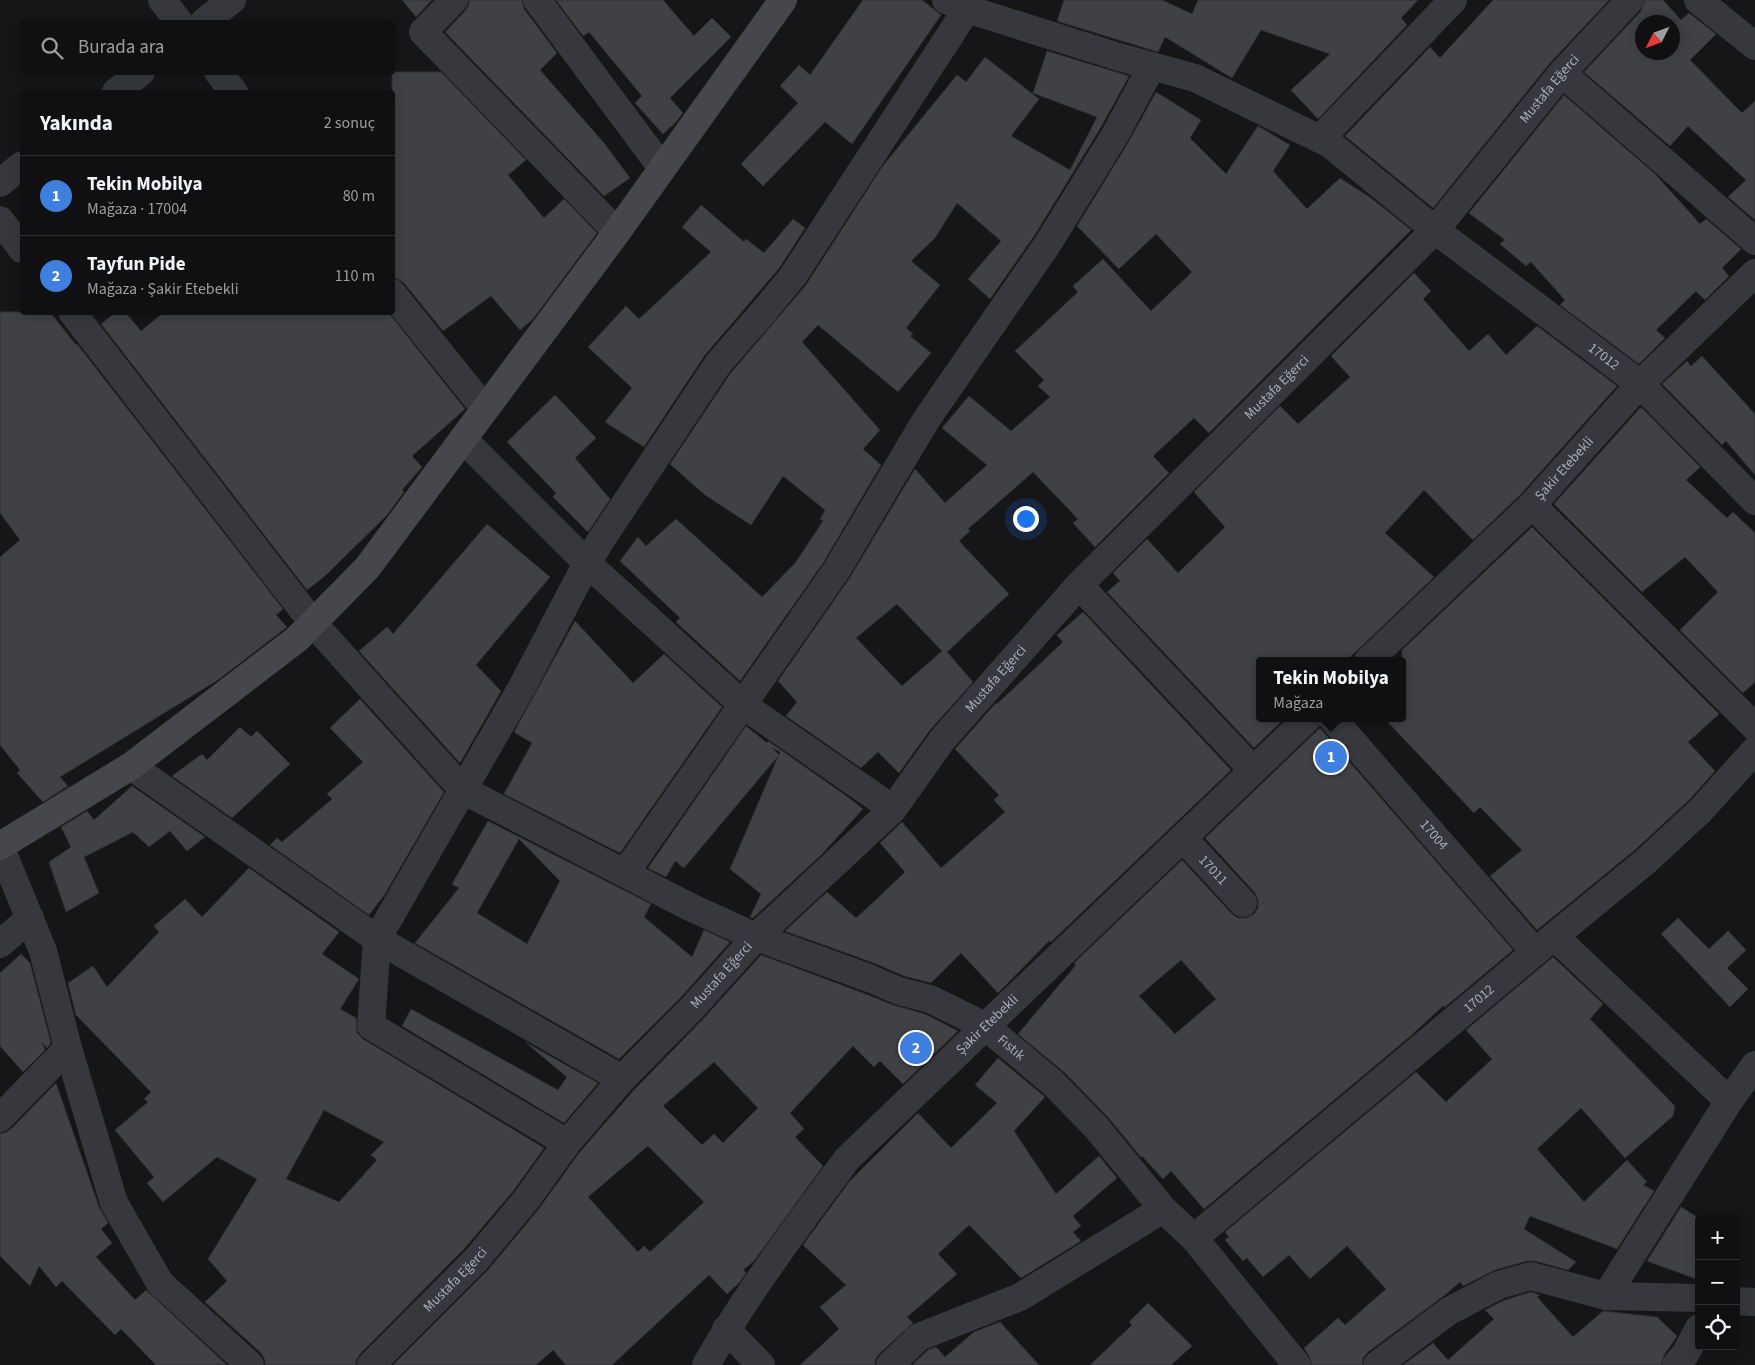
<!DOCTYPE html>
<html lang="tr">
<meta charset="utf-8">
<style>
body{margin:0;font-family:"Source Sans 3",sans-serif;background:#19191b;color:#f1f3f6}
.controls{position:absolute;right:15px;bottom:15px;display:grid;overflow:hidden;border-radius:5px;box-shadow:0 2px 12px #0003}
.controls button{width:45px;height:45px;display:grid;place-items:center;padding:0;border:0;border-bottom:1px solid #303032;background:#101012;color:#f1f3f6;font:25px sans-serif}
.compass{position:absolute;left:1635px;top:15px;width:45px;height:45px;border-radius:50%;background:#101012;box-shadow:0 2px 12px #0003;rotate:228deg}
.you{position:absolute;left:1025px;top:518px;width:18px;height:18px;margin:-12px;border:4px solid #fff;border-radius:50%;background:#1a73e8;box-shadow:0 0 0 8px #1a73e833}
.badge{display:grid;place-items:center;width:32px;height:32px;border-radius:50%;background:#ea580c;color:#fff;font-size:16px;font-weight:700}
.pin{position:absolute;translate:-50% -50%;border:2px solid #fff;box-shadow:0 1px 5px #0006}
.popup{position:absolute;left:1256px;top:657px;width:150px;height:65px;box-sizing:border-box;display:grid;place-content:center;border-radius:5px;background:#101012;filter:drop-shadow(0 1px 4px #0005);font-size:16px;white-space:nowrap;color:#9c9d9f}
.popup b{font-size:19px;color:#f1f3f6}
.popup::after{content:'';position:absolute;left:50%;top:100%;margin-left:-10px;border:10px solid transparent;border-top-color:#101012}
.list{margin:0;padding:0;list-style:none}
h2{display:flex;justify-content:space-between;align-items:center;height:65px;margin:0;padding:0 20px;font-size:21px}
h2 small{font-size:16px;font-weight:400;color:#9c9d9f}
.list li{display:grid;grid-template-columns:32px 1fr auto;gap:15px;align-items:center;box-sizing:border-box;height:80px;padding:0 20px;border-top:1px solid #303032}
.list b{display:block;font-size:19px;white-space:nowrap}
.list p{margin:0;font-size:16px;white-space:nowrap;color:#9c9d9f}
.list em{font-size:16px;font-style:normal;color:#9c9d9f}
.icon{flex:none;width:28px;height:28px;fill:none;stroke:currentColor;stroke-width:2;stroke-linecap:round;stroke-linejoin:round}
.map{position:relative;flex:none;width:1755px;height:1365px;overflow:hidden}
.search{position:absolute;background:#101012;box-shadow:0 2px 12px #0003;left:20px;top:20px;width:375px;height:55px;display:flex;align-items:center;gap:12px;box-sizing:border-box;padding:0 18px;border-radius:5px;color:#9c9d9f;font-size:19px}
.panel{position:absolute;background:#101012;box-shadow:0 2px 12px #0003;left:20px;top:90px;width:375px;height:225px;border-radius:5px}
.map>svg:first-child{display:block}
</style>
<div class="map">
<svg width="1755" height="1365" viewBox="0 0 1755 1365">
<rect width="100%" height="100%" fill="#161618"/>
<!-- building -->
<path fill="#404145" stroke="#303034" fill-rule="evenodd" d="M402 0H432L416 17Z
M469 0H522L524 9 557 53 540 70 604 143 630 178 604 196 445 32 465 11 469 4Z
M556 0H663L694 36 712 18 731 37 670 98 683 113 676 122 663 134 635 103 642 96 589 32 583 36Z
M863 0H922L941 15 852 144 825 122 763 186 741 164 798 103 780 86 799 65 810 75Z
M1064 0H1162L1192 14 1198 0H1418L1401 18 1407 25 1318 119 1291 90 1330 54 1261 30 1232 78 1165 37 1158 52 1057 21Z
M1493 0H1609L1550 63 1433 208 1345 136 1430 47 1440 58Z
M1645 0H1663L1681 20 1689 13 1716 34 1690 60 1742 113 1755 101V220L1728 197 1746 180 1688 126 1670 146 1584 72 1641 11ZM1642 22H1672V52H1642Z
M1047 51 1129 76 1101 127 1034 236 990 299 968 279 1001 241 957 203 935 238 911 261 940 285 906 328 913 334 910 336 931 353 898 392 818 325 802 342 880 430 863 449 881 465 823 563 740 681 676 622 680 618 620 561 638 537 646 546 676 519 762 597 796 562 823 521 820 519 825 510 783 476 751 525 705 495 670 464 730 374 806 285 882 167 957 75 966 82 985 57 1039 99 1011 136 1070 170 1097 117 1033 93Z
M392 72H441L526 160 508 175 544 218 564 199 597 233 533 319 520 330 491 296 443 331 404 283 398 279 392 278Z
M1156 92 1201 120 1190 138 1226 174 1258 126 1290 145 1273 171 1307 209 1340 178 1371 198 1411 230 1209 433 1194 418 1153 456 1169 473 1095 547 1073 523 1078 519 1033 472 968 529 970 531 959 541 1009 594 947 652 973 682 930 730 899 773 878 752 861 768 786 716 797 702 778 681 849 579 915 469 945 503 987 465 942 428 969 396 1011 431 1050 397 1038 386 1044 380 1015 351 1078 292 1073 286 1103 259 1151 311 1192 272 1156 234 1119 269 1077 226 1128 143ZM897 604 942 651 902 686 856 638Z
M1564 95 1656 175 1700 224 1706 219 1741 249 1722 268 1729 276 1705 300 1696 291 1656 330 1665 338 1639 364 1560 305 1565 300 1531 262 1526 266 1500 244 1505 240 1469 213Z
M701 205 744 242 746 239 764 253 793 219 805 228 780 267 705 355 644 447 605 422 632 388 588 347 626 306 639 319 711 252 682 227Z
M1414 273 1431 291 1423 299 1469 351 1488 334 1506 355 1537 326 1617 386 1521 494 1473 540 1424 490 1385 533 1434 577 1346 661H1260V718H1285L1254 748 1107 592 1120 581 1113 573 1147 539 1178 573 1225 527 1194 492 1280 406 1298 424 1350 377 1331 356Z
M0 312H50L76 345 77 344 283 609 276 615 287 627 218 680 60 777 68 786 43 802 17 773 20 770 0 745V557L20 540 0 513Z
M116 312H125L141 331 164 312H388L465 409 412 456 422 467 402 490 404 492 387 515 325 576 307 590 101 324Z
M1702 356 1755 414V475L1726 441 1722 445 1662 384 1687 361 1691 366Z
M555 395 596 438 575 458 610 499 588 532 553 497 556 493 507 442Z
M1641 407 1700 467 1686 480 1727 518 1733 512 1755 533V682L1743 693 1680 630 1718 592 1685 557 1642 592 1554 504Z
M487 524 550 577 476 665 501 691 460 763 359 651 387 627 393 634Z
M1532 527 1719 714 1688 742 1715 771 1689 800 1636 849 1537 930 1490 876 1522 850 1480 807 1474 813 1384 718H1402V650Z
M1083 612 1231 770 1051 942 1049 941 998 993 961 953 931 983 904 976 874 963 785 931 827 892 856 918 879 897 905 872 880 843 902 822 941 868 1005 812 994 800 999 795 955 749 996 703 997 704 1063 642 1057 635Z
M575 621 633 683 664 654 722 707 620 853 504 794 532 743 514 732Z
M360 699 444 792 385 894 369 915 270 845 277 838 282 842 332 799 327 794 363 762 330 728Z
M746 726 767 743 768 741 845 795 863 809 821 855 753 918 750 917 761 894 730 869 780 752 771 747 779 755 684 868 675 861 666 877 648 868Z
M240 727 251 737 257 731 290 764 232 818 172 776 202 754 207 760Z
M1320 728 1513 950 1445 1007 1443 1006 1407 1039 1204 1209 1171 1171 1163 1179 1142 1156 1141 1157 1107 1116 1065 1073 1018 1034 1076 965 1074 963 1182 860 1232 914 1238 918H1246L1254 914 1258 908V900L1255 893 1205 838ZM1181 960 1216 999 1175 1034 1139 996Z
M132 786 205 837 187 851 170 831 149 847 133 832 84 857 99 893 66 912 49 862 71 847 61 827 87 811 94 820Z
M488 821 651 904 644 917 692 957 704 930 730 942 683 995 619 1059 415 943 459 888 452 884ZM519 839 560 881 527 944 477 913Z
M249 868 339 932 322 954 359 979 340 1009 356 1018 357 1033 363 1039 544 1148 514 1190 464 1249 360 1354 356 1360V1365H265V1360L261 1353 205 1302 227 1281 208 1259 257 1179 217 1157 163 1202 147 1183 154 1177 115 1130 148 1102 144 1099 151 1092 76 1015 68 983 93 966 107 987 159 932 154 926 185 899 202 917ZM324 1110 384 1142 371 1155 377 1160 339 1202 286 1179Z
M1678 918 1709 949 1728 931 1746 950 1727 968 1748 989 1730 1007 1661 934Z
M21 954 30 963 51 1043 47 1048 42 1042 45 1050 23 1072 0 1046V973Z
M761 955 863 993 893 1005 925 1014 958 1031 903 1084 880 1061 874 1067 853 1046 790 1113 804 1129 795 1137 823 1166 754 1261 743 1270 746 1273 740 1282 727 1294 709 1275 612 1365H566L553 1350 536 1365H393L488 1270 538 1210 579 1153 634 1090 705 1017ZM714 1062 758 1108 723 1143 714 1134 702 1145 663 1106ZM648 1146 704 1202 650 1252 644 1246 638 1252 588 1197Z
M1553 957 1603 1004 1590 1019 1675 1106 1673 1116 1625 1158 1581 1108 1537 1149 1584 1202 1627 1160 1647 1182 1643 1185 1654 1191 1617 1249 1530 1216 1524 1229 1576 1262 1568 1270 1535 1261H1527L1495 1270 1463 1286 1460 1282 1445 1295 1368 1352 1363 1358 1362 1365H1312L1309 1356 1304 1348 1338 1318 1345 1325 1386 1289 1347 1246 1310 1279 1289 1255 1263 1277 1247 1258 1243 1261 1225 1240 1229 1237 1225 1232 1416 1072 1446 1102 1492 1059 1466 1030Z
M411 1009 558 1090 567 1077 525 1042 598 1083 564 1123 402 1026Z
M998 1058 1045 1097 1014 1131 1056 1194 1099 1156 1117 1178 1073 1216 1081 1226 1073 1232 1081 1241 1021 1278 969 1225 938 1254 957 1274 907 1317 913 1323 879 1354 875 1360V1365H800L839 1329 820 1307 846 1285 803 1245 849 1182 918 1113 951 1148 997 1103 975 1085Z
M56 1083 99 1207 108 1223 101 1229 112 1243 96 1257 135 1300 146 1290 227 1365H156L121 1329 115 1335 62 1281 56 1287 39 1266 30 1286 0 1256V1133H5L11 1129Z
M1681 1207 1700 1219H1699V1280L1647 1261Z
M1531 1292 1540 1295 1537 1297 1573 1337 1603 1311 1657 1317 1677 1336 1664 1355 1661 1365H1403L1433 1343 1448 1360 1494 1319 1485 1310 1505 1300Z
M1148 1303 1192 1346 1171 1365H1090L1132 1325 1129 1322Z
M1000 1322 1039 1365H912L928 1350 936 1347 945 1357 974 1332Z"/>
<g fill="none" stroke-linecap="round" stroke-linejoin="round">
<!-- street -->
<g stroke="#37383d" stroke-width="28">
<path d="M162 0 179 22"/>
<path d="M454 0 423 32 617 232"/>
<path d="M537 0 662 168"/>
<path id="s1" d="M946 0 967 9 1119 57 1195 78 1330 144 1435 230 1640 384 1755 501"/>
<path d="M1698 0 1755 46"/>
<path d="M204 22 232 0"/>
<path d="M218 72 234 92"/>
<path d="M1562 73 1755 241"/>
<path d="M116 92 141 72"/>
<path d="M1320 139 1453 0"/>
<path d="M0 183 22 165"/>
<path d="M0 220 22 249"/>
<path d="M392 293 485 409"/>
<path id="s2" d="M72 312 313 623 463 790 690 907 756 937 869 978 899 991 930 999 985 1026 1054 1084 1096 1127 1163 1209"/>
<path d="M463 439 587 563 743 705 893 809"/>
<path d="M1532 505 1755 727"/>
<path d="M1079 585 1253 770"/>
<path id="s3" d="M1368 661 1532 505 1640 384 1755 273"/>
<path id="s4" d="M1332 718 1535 952"/>
<path d="M131 766 377 939 622 1079"/>
<path id="s5" d="M1183 838 1243 903"/>
<path d="M0 846 43 951 68 1048 114 1203 160 1283 250 1365"/>
<path d="M625 873 836 571 926 420 1047 245 1115 135 1152 66"/>
<path d="M1555 937 1729 1101"/>
<path d="M0 944 30 918"/>
<path d="M0 1118 68 1048"/>
<path d="M567 1143 371 1026 377 939 522 687 587 563 603 537 718 364 766 309 793 276 967 9"/>
<path id="s6" d="M1194 1238 1535 952 1646 861 1700 811 1755 750"/>
<path d="M1606 1296 1729 1101 1755 1065"/>
<path d="M1736 1301 1755 1302"/>
<path d="M726 1329 761 1365"/>
<path id="s7" d="M371 1365 476 1260 526 1200 567 1143 622 1079 694 1006 756 937 893 809 942 740 1079 585 1435 230 1562 73 1630 0"/>
<path id="s8" d="M706 1365C747 1293 798 1225 847 1159L1308 718"/>
<path d="M890 1365 919 1337 1020 1297 1163 1209 1194 1238 1297 1365"/>
<path d="M1377 1365 1449 1311 1499 1285 1531 1276 1606 1296 1699 1298"/>
<path d="M1676 1365 1686 1353 1699 1328"/>
</g>
<!-- secondary -->
<path stroke="#45474d" stroke-width="28" d="M0 846 131 766 297 639 367 568 617 232 783 0"/>
</g>
<g text-anchor="middle" dominant-baseline="central" stroke-width="4" stroke-linejoin="round" paint-order="stroke">
<!-- street labels -->
<g font-size="14" fill="#a8adb8" stroke="#111113">
<text stroke="none"><textPath href="#s7" startOffset="1740">Mustafa Eğerci</textPath></text>
<text stroke="none"><textPath href="#s1" startOffset="758">17012</textPath></text>
<text stroke="none"><textPath href="#s7" startOffset="1335">Mustafa Eğerci</textPath></text>
<text stroke="none"><textPath href="#s3" startOffset="275">Şakir Etebekli</textPath></text>
<text stroke="none"><textPath href="#s7" startOffset="930">Mustafa Eğerci</textPath></text>
<text stroke="none"><textPath href="#s4" startOffset="155">17004</textPath></text>
<text stroke="none"><textPath href="#s5" startOffset="44">17011</textPath></text>
<text stroke="none"><textPath href="#s7" startOffset="525">Mustafa Eğerci</textPath></text>
<text stroke="none"><textPath href="#s6" startOffset="372">17012</textPath></text>
<text stroke="none"><textPath href="#s8" startOffset="444">Şakir Etebekli</textPath></text>
<text stroke="none"><textPath href="#s2" startOffset="1226">Fıstık</textPath></text>
<text stroke="none"><textPath href="#s7" startOffset="120">Mustafa Eğerci</textPath></text>
</g>
</g>
</svg>
<div class="controls">
<button>+</button>
<button>−</button>
<button><svg class="icon" aria-label="locate" viewBox="0 0 24 24"><circle cx="12" cy="12" r="6"/><path d="M12 2v4M12 18v4M2 12h4M18 12h4"/></svg></button>
</div>
<svg class="compass" viewBox="-18 -18 36 36"><path d="M0-13l5 13h-10z" fill="#e53935"/><path d="M0 13l5-13h-10z" fill="#9c9d9f"/></svg>
<div class="you"></div>
<div class="pin badge" style="left:1331px;top:757px;background:#3f7fe0">1</div>
<div class="popup"><b>Tekin Mobilya</b>Mağaza</div>
<div class="pin badge" style="left:916px;top:1048px;background:#3f7fe0">2</div>
<div class="search"><svg class="icon" aria-label="search" viewBox="0 0 24 24"><circle cx="10" cy="10" r="6"/><path d="M15 15l6 6"/></svg>Burada ara</div>
<section class="panel">
<h2>Yakında<small>2 sonuç</small></h2>
<ul class="list">
<li><span class="badge" style="background:#3f7fe0">1</span><div><b>Tekin Mobilya</b><p>Mağaza · 17004</p></div><em>80 m</em></li>
<li><span class="badge" style="background:#3f7fe0">2</span><div><b>Tayfun Pide</b><p>Mağaza · Şakir Etebekli</p></div><em>110 m</em></li>
</ul>
</section>
</div>
